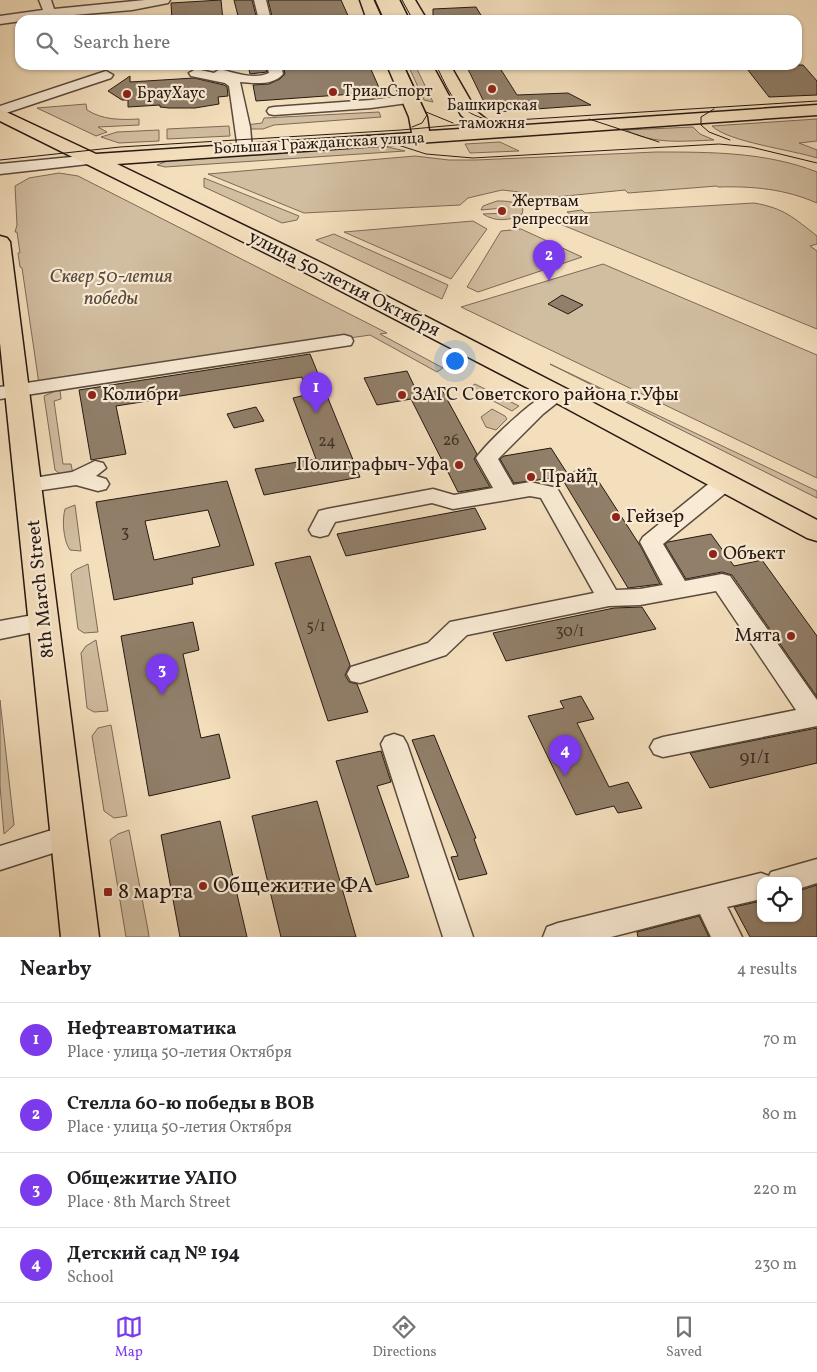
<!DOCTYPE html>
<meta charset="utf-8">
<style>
body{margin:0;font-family:Vollkorn,serif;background:#f2f2f2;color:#202124}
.controls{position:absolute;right:15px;bottom:15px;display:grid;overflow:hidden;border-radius:10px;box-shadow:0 1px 4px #0004}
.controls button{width:45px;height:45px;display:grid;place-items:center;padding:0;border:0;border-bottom:1px solid #e0e0e0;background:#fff;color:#202124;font:25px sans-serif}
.you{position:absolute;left:454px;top:360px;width:18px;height:18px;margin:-12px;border:4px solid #fff;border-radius:50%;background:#1a73e8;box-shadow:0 0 0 8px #1a73e833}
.badge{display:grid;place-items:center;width:32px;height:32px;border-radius:50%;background:#7c3aed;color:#fff;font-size:16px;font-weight:700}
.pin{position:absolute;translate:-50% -41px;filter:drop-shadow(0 1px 2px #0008)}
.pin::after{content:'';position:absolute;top:26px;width:18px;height:15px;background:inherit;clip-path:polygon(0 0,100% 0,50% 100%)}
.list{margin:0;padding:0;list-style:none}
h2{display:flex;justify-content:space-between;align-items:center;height:65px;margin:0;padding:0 20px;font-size:21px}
h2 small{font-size:16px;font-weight:400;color:#757577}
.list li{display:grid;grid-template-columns:32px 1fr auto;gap:15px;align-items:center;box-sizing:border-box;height:75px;padding:0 20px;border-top:1px solid #e0e0e0}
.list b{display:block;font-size:19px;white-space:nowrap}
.list p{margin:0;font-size:16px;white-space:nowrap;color:#757577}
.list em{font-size:16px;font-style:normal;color:#757577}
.icon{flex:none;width:28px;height:28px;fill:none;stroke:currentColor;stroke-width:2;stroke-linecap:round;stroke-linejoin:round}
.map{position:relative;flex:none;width:817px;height:937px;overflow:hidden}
.search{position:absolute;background:#fff;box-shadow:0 1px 4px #0004;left:15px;right:15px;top:15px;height:55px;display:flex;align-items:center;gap:12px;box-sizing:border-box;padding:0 18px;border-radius:15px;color:#757577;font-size:19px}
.sheet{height:365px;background:#fff}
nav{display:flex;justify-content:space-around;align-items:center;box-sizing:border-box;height:70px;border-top:1px solid #e0e0e0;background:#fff;font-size:14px;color:#757577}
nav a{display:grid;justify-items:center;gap:2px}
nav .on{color:#7c3aed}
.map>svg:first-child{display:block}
</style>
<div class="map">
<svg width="817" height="937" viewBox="0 0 817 937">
<rect width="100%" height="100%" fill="#f4dfbd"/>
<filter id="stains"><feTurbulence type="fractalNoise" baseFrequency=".004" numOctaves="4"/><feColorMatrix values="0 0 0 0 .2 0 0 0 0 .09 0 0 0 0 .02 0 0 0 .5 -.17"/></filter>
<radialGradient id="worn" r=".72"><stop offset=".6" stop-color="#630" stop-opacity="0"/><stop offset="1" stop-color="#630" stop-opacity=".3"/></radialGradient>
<!-- green -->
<path fill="#d1bda0" stroke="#7c6a58" d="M408 65H415L433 102 424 100Z
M86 104 87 110C103 120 120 120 139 119V125L98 127 107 132 96 136 37 108Z
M379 112 381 117 274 125 263 129H247L246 125 262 123 264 118Z
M817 119V141L799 143 817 150V158C793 150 728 142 712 126Z
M229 126 230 136 167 139V129Z
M693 127 700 134 714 140C683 141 655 145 626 130Z
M159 130V141L119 143 101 137 117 132Z
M500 142 519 151 470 153 465 144Z
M379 145 405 151 165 167 157 165 172 159Z
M656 152C711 152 766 152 817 172V203C785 189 753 186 718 187L717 186 628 193 625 190 536 199 520 192 502 190 468 198 460 205 304 213 208 174 415 156 449 160H476Z
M59 173 78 176 387 333 380 334 443 368 437 372 370 335 39 384 22 268 20 267 18 253H20L17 232H15L17 225 15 186 29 178Z
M204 178 299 216 297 220 282 223 204 187Z
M497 201C507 201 516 201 523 209L522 214C510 221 495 222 483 214L507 213 508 211 503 208 481 210 483 206Z
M754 203C784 208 794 218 817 236V244L810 246 817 251V329L560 224 574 221 575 217 567 212 582 210 585 213Z
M473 221 487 229 451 279 344 232Z
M521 229 582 257 478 292 467 287 501 231Z
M334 234 448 285 442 299 316 240Z
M603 264 817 355V478L461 307Z
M550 364 817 491V498Z
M475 384 519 406 512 411 469 388Z
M60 389 61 399 54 401 63 464H71L73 474H60L55 470 44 396Z
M492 409 505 416 507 419 496 430 486 427 481 417Z
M75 505 81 551 70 550C63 540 62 520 65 509Z
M88 564 98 632 84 633 78 629 71 574 75 570Z
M96 640 108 711 94 712 87 708 81 653 86 646Z
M0 700 14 825 4 834 0 786Z
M111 725 127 816 114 818 104 811 92 736 98 728Z
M129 830 148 930 149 937H126L110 840 118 834Z"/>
<!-- building -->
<path fill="#917f6a" stroke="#261811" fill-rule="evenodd" d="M221 0 223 20H172L171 3Z
M234 0H252L257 20H239Z
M268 0H341L350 20H273Z
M476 7 484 20H433V9Z
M248 65H265L267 72 250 74Z
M283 65H369L381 92 256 101 253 85 269 84 280 79 285 74Z
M466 65H498L517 95 568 93 591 105 495 112 483 100Z
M744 65H803L817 81V95L769 97Z
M130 76V82L194 78 224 85 227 87 228 96 218 97 219 104 195 108H169L160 107V105L128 107V100H122L108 91Z
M562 295 583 305 568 314 548 304Z
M310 354 360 477 264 495 255 469 316 459 293 398 305 395 302 377 116 406 126 454 91 460 79 390Z
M407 371 418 394 442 390 477 454 474 459 490 487 458 492 411 399 377 405 364 378Z
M256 407 264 421 234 428 227 414Z
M551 448 567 473 590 468 641 547 660 584 628 588 561 477 514 483 500 459 504 456Z
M227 481 254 565 192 578 193 584 114 600 96 502ZM208 510 220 546 154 560 145 521Z
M475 508 486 529 346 556 337 534Z
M711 534 734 566 762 560 817 636V697L732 575 722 572 686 579 665 544 668 542Z
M310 556 350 665 345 675 349 682 357 684 368 712 328 721 275 563Z
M642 607 656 629 506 661 493 633 614 608Z
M193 622 199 650 183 654 201 738 219 734 230 778 149 796 121 636Z
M581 696 594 719 577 723 609 787 628 782 642 808 618 813 614 806 576 815 528 716 564 708 560 701Z
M817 728V763L710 788 690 753Z
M434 735 476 838 474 839 487 874 459 880 451 857 458 856 412 740Z
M381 751 391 782 377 786 409 877 376 885 336 761Z
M317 801 356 937H281L252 816Z
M220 821 247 937H180L161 835Z
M817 885V937H750L734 907 761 901V918H798V891Z
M699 916 709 937H638L637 932Z"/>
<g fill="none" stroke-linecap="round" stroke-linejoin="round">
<defs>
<path id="minor" d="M39 0H51L54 9 145 0H170L168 3 132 10 50 17 0 24V16L43 10Z
M254 0H266L271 20H259Z
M267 65H281L283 74C273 86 254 83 240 82L250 127 252 149 250 152H240L238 149 229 86 225 83 191 76 189 73 196 69 214 73 220 69C234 73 255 80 269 73Z
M106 71 113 75 111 78 0 115V106Z
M410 95 417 99 415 102 371 108 274 115 269 114 267 111 269 108 274 107 371 100Z
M92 155 97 157 100 160 97 163 0 174V164Z
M344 335 351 337 353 341 351 345 0 399V387Z
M558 388 565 390 568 394 543 414 498 459 513 485 530 482 557 488 616 590 640 589 663 585 640 542 643 537 717 477 725 475 733 477 736 482 733 487 663 544 685 581 722 574 730 576 817 700V726L663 757 654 754 650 747 654 740 663 737 796 710 716 591 640 605 609 606 467 635 446 655 360 683 351 681 347 674 351 667 428 643 450 622 594 593 541 498 530 496 453 509 432 503 335 522 328 535 320 537 312 535 309 530 319 511 327 509 433 489 454 495 493 488 476 458C488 441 539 393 558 388Z
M95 461 103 463 106 468 96 476 106 479 109 484 106 489 98 491 76 485 29 492 21 490 18 485 21 480 72 472Z
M44 613 53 616 56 622 53 628 0 639V621Z
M394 734 403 737 407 744 473 937H443L381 744 385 737Z
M68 825 78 829 82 837 78 845 0 870V846Z
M817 859V883L798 889V881H761V899L727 907 742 937H711L700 914 611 937H543L547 927 558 923 761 873 769 876 771 872Z"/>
<path id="major" d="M360 0H374L383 20H367Z
M401 0H415L427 20H411Z
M387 65H403L427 117 429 131 476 128 461 115 434 65H450L477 112 496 127 817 105V115L117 164 326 265 567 389 817 520V541L807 538 549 399 310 275 0 121V109L96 154 412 133 409 117Z
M0 236 7 238 10 242 99 937H61L0 343Z"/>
</defs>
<!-- minor casing -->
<use href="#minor" stroke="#5a4a3c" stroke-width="3"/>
<!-- major casing -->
<use href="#major" stroke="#261811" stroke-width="3"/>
<!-- minor -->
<use href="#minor" fill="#f8ead4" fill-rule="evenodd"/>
<!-- major -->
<use href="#major" fill="#f4dfbd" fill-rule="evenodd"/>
<!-- tram -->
<path stroke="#261811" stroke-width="1" d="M374 0 383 20
M402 0 413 20
M404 65 427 115 422 123 412 127
M436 65C449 91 454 110 485 119
M714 109 701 117V125L709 132 730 140
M426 112 453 123
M589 119 659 142
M367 135 426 154 473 158 719 144 751 147 817 163
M0 160 120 147 401 130 500 121 817 101"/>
</g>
<!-- markers -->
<g fill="#8f2418" stroke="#f8ead4" stroke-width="2">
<circle cx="492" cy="89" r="5"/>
<circle cx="333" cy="92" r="5"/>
<circle cx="127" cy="94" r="5"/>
<circle cx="502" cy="211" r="5"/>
<circle cx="92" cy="395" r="5"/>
<circle cx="402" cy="395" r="5"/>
<circle cx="459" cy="465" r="5"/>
<circle cx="531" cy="477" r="5"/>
<circle cx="616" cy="517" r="5"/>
<circle cx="713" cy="554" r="5"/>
<circle cx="791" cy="636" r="5"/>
<circle cx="203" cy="886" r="5"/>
<rect x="103" y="887" width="10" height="10" rx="2.5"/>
</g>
<g text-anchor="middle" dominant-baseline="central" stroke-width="4.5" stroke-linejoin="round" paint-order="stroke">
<!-- far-poi labels -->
<g font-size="16" fill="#261811" stroke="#f8ead4" text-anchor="start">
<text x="343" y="92">ТриалСпорт</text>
<text x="137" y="94">БрауХаус</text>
<text x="492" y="106" text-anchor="middle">Башкирская<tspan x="492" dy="18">таможня</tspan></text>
<text x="512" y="202">Жертвам<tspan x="512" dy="18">репрессии</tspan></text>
</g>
<!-- far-street labels -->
<g font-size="16" fill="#261811" stroke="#f8ead4">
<text transform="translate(319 144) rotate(-3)">Большая Гражданская улица</text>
</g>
<!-- number labels -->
<g font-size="16" fill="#413227">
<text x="451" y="441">26</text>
<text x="327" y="442">24</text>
<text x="125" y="533">3</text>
<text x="316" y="627">5/1</text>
<text x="570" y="632">30/1</text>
</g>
<!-- park labels -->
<g font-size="19" font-style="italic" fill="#594a3c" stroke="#f8ead4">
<text x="111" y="277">Сквер 50-летия<tspan x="111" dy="22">победы</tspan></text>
</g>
<!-- street labels -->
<g font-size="19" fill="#261811" stroke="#f8ead4">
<text transform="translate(344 284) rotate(27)">улица 50-летия Октября</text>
<text transform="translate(41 589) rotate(-96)">8th March Street</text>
</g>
<!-- poi labels -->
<g font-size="19" fill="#261811" stroke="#f8ead4" text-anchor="start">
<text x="102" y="395">Колибри</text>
<text x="412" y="395">ЗАГС Советского района г.Уфы</text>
<text x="449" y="465" text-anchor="end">Полиграфыч-Уфа</text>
<text x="541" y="477">Прайд</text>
<text x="626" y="517">Гейзер</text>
<text x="723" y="554">Объект</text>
<text x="781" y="636" text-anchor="end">Мята</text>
</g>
<!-- near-number labels -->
<g font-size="19" fill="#413227">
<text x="755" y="758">91/1</text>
</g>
<!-- near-poi labels -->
<g font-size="22" fill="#261811" stroke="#f8ead4" text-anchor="start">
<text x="213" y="886">Общежитие ФА</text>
<text x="118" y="892">8 марта</text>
</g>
</g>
<rect width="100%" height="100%" filter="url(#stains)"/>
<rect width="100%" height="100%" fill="url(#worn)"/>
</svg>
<div class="controls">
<button><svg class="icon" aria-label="locate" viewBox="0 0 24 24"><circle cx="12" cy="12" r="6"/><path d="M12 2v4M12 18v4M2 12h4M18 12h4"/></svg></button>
</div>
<div class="you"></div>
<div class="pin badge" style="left:316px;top:413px">1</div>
<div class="pin badge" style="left:549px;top:281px">2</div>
<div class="pin badge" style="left:162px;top:695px">3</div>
<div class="pin badge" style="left:565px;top:776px">4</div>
<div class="search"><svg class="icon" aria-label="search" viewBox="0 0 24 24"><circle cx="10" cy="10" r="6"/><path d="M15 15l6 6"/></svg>Search here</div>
</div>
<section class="sheet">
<h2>Nearby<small>4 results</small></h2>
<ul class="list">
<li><span class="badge">1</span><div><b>Нефтеавтоматика</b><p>Place · улица 50-летия Октября</p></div><em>70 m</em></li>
<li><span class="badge">2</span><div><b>Стелла 60-ю победы в ВОВ</b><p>Place · улица 50-летия Октября</p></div><em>80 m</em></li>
<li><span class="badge">3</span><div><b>Общежитие УАПО</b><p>Place · 8th March Street</p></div><em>220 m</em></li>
<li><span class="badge">4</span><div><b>Детский сад № 194</b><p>School</p></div><em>230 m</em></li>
</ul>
</section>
<nav>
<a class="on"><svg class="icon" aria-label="map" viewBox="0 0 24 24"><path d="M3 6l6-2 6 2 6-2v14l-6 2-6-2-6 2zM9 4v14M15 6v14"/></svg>Map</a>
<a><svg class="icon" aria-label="directions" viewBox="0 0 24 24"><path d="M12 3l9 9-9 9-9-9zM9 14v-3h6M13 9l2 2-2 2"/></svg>Directions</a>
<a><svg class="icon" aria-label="saved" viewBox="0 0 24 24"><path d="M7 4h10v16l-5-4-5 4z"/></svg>Saved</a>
</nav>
